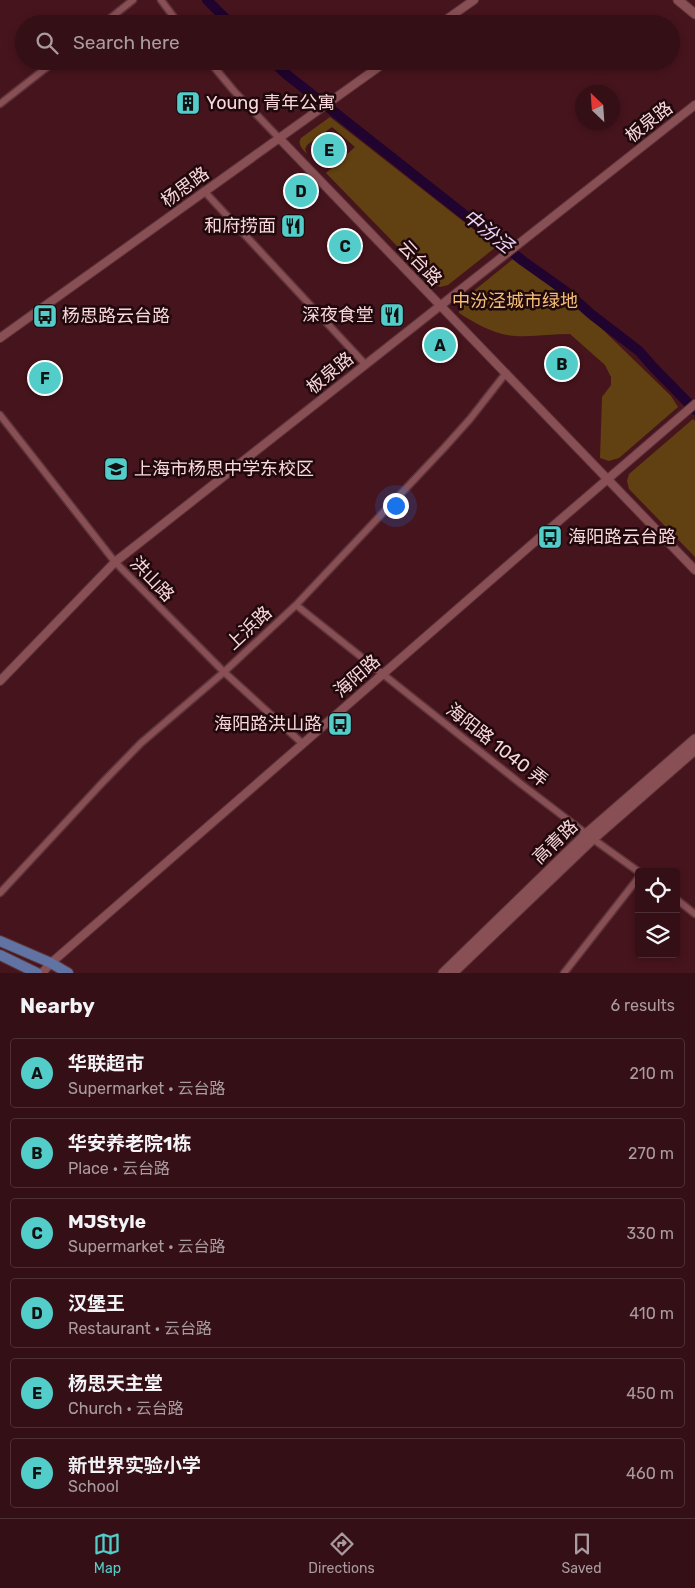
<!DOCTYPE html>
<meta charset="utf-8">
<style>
body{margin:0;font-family:Rubik,"Noto Sans SC",sans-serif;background:#3c181f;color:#f1f3f6}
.controls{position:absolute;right:15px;bottom:15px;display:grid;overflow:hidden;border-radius:5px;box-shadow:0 2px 8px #0003}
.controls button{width:45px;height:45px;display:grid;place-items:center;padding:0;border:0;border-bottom:1px solid #4e2f35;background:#340f16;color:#f1f3f6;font:25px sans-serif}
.compass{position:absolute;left:575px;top:85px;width:45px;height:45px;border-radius:50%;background:#340f16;box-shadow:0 2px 8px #0003;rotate:335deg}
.you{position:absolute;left:395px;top:505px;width:18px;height:18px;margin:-12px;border:4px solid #fff;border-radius:50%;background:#1a73e8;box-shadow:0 0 0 8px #1a73e833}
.badge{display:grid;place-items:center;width:32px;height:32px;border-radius:50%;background:#53cdca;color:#111;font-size:16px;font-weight:700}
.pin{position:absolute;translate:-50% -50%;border:2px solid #fff;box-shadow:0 1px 5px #0006}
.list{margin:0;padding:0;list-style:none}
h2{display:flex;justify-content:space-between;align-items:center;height:65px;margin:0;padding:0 20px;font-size:21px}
h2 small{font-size:16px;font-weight:400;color:#a99ca1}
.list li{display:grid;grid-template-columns:32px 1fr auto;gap:15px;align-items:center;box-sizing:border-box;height:70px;margin:0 10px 10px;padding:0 10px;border:1px solid #4e2f35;border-radius:5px}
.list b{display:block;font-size:19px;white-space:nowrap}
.list p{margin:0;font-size:16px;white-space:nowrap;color:#a99ca1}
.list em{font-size:16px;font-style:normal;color:#a99ca1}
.icon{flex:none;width:28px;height:28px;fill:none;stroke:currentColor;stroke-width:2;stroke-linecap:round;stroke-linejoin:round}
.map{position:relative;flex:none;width:695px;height:973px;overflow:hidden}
.search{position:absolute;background:#340f16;box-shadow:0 2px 8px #0003;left:15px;right:15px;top:15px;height:55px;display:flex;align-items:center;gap:12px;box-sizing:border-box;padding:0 18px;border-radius:28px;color:#a99ca1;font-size:19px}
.sheet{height:545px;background:#340f16}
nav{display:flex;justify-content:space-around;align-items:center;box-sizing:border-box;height:70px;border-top:1px solid #4e2f35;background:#340f16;font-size:14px;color:#a99ca1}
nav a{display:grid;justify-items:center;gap:2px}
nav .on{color:#53cdca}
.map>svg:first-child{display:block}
</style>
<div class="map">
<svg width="695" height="973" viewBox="0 0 695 973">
<rect width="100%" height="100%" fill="#46141d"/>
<!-- green -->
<path fill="#614111" d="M330 117 496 247 448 285 440 287 434 284 326 173 355 147 332 127 307 145 305 149 307 154C303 149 297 145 301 138Z
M513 259 564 296 597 324 671 396 678 407 619 458 609 461 600 458 602 397 611 385V377L605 365 570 334C552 334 534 337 516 336 495 335 476 324 459 313L460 302Z
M693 419 695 421V557L629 489 627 481 629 474Z"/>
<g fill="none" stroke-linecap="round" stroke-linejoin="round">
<!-- river -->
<path stroke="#20032e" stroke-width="10" d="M207 0 231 24
M272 61 286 74 523 261 564 290 591 314 639 351 653 367 695 410"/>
<defs>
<path id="minor" d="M161 0 179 24
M103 24 133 0
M209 61 234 91 279 138
M0 104 55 61
M204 191 365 364
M0 415 115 562 224 672 303 744
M296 605 521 784 593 839 639 872
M0 893 103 782 141 743 224 672 296 605 444 448 470 419 506 373
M676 899 695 914
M564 973 639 877"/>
<path id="tertiary" d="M440 24 474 0
M279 138 695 570
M0 338 387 61
M0 681 115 562 695 105
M42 973 51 963 546 532 695 404"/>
<path id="secondary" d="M678 0 695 14
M443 973 586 834 695 739
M453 973 593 839 695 750"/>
<path id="primary" d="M0 941 51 963 68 973
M0 955 37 973"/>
</defs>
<!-- minor casing -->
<use href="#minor" stroke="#5c343a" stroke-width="9"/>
<!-- tertiary casing -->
<use href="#tertiary" stroke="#5c343a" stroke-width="10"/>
<!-- secondary casing -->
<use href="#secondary" stroke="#5c343a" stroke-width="11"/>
<!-- primary casing -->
<use href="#primary" stroke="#5c343a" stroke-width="12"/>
<!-- minor -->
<use href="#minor" stroke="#884f55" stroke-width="6"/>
<!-- tertiary -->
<use href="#tertiary" stroke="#884f55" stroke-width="8"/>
<!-- secondary -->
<use href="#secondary" stroke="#884f55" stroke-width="9"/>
<!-- primary -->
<use href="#primary" stroke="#6073a3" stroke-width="10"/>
</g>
<!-- icons -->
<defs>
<symbol id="building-square" viewBox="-11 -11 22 22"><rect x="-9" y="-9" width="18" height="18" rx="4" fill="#53cdca" stroke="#1f090c"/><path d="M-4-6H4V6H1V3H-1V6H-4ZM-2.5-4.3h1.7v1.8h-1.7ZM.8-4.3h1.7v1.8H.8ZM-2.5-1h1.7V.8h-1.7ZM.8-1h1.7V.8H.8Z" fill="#111"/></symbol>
<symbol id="restaurant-square" viewBox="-11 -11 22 22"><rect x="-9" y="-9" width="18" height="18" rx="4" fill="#53cdca" stroke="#1f090c"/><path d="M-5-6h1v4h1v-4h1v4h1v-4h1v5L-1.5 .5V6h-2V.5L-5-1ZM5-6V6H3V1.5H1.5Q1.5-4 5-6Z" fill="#111"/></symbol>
<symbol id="bus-square" viewBox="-11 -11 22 22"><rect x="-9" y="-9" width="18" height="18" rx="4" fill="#53cdca" stroke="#1f090c"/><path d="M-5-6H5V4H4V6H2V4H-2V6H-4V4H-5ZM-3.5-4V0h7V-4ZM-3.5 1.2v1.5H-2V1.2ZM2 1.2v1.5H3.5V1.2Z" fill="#111"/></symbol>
<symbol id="school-square" viewBox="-11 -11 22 22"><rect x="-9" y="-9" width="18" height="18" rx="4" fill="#53cdca" stroke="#1f090c"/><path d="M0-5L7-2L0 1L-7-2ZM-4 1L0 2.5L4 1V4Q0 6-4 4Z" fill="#111"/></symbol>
</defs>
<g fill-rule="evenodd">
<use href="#building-square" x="174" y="89" width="28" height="28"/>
<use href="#restaurant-square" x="279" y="212" width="28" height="28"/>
<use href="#restaurant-square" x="378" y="301" width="28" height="28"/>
<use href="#bus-square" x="31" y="302" width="28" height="28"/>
<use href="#school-square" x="102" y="455" width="28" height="28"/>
<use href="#bus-square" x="536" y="523" width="28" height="28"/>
<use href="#bus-square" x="326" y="710" width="28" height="28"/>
</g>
<g text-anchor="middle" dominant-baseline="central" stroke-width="5" stroke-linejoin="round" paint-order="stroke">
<!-- poi labels -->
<g font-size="18" fill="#f9d7da" stroke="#1f090c" text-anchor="start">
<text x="206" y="103">Young 青年公寓</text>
<text x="276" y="226" text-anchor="end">和府捞面</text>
<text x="374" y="315" text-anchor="end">深夜食堂</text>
<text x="62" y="316">杨思路云台路</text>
<text x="134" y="469">上海市杨思中学东校区</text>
<text x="568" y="537">海阳路云台路</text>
<text x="322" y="724" text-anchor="end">海阳路洪山路</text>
</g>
<!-- street labels -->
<g font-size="18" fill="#f9d7da" stroke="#1f090c">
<text transform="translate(649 122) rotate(-38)">板泉路</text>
<text transform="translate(185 187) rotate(-36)">杨思路</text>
<text transform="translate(420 263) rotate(47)">云台路</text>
<text transform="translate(330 373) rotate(-39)">板泉路</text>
<text transform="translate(152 579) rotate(46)">洪山路</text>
<text transform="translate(249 628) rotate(-43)">上浜路</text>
<text transform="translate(357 676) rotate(-41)">海阳路</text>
<text transform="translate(497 745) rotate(38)">海阳路 1040 弄</text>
<text transform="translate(555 842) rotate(-44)">高青路</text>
</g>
<!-- park labels -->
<g font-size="18" fill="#f6bf77" stroke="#1f090c">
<text x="515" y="301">中汾泾城市绿地</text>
</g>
<!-- water labels -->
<g font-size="19" font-style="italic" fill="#ebd4f9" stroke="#1f090c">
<text transform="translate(488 231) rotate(38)">中汾泾</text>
</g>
</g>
</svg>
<div class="controls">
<button><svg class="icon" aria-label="locate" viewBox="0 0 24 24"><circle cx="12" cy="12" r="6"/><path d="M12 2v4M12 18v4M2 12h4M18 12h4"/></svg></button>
<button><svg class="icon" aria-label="layers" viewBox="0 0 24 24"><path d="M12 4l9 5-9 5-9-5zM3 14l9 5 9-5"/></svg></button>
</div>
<svg class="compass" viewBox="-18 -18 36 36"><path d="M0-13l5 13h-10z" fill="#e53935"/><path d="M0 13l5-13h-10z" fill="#a99ca1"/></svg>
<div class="you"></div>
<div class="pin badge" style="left:440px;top:345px">A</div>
<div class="pin badge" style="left:562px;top:364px">B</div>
<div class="pin badge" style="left:345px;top:246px">C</div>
<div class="pin badge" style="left:301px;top:191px">D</div>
<div class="pin badge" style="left:329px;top:150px">E</div>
<div class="pin badge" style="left:45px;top:378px">F</div>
<div class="search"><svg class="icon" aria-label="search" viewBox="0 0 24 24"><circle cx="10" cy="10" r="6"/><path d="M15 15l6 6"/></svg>Search here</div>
</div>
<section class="sheet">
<h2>Nearby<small>6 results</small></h2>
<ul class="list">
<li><span class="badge">A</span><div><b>华联超市</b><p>Supermarket · 云台路</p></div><em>210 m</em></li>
<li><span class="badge">B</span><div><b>华安养老院1栋</b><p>Place · 云台路</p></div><em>270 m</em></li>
<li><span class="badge">C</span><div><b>MJStyle</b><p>Supermarket · 云台路</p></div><em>330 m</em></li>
<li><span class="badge">D</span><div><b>汉堡王</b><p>Restaurant · 云台路</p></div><em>410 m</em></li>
<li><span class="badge">E</span><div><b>杨思天主堂</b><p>Church · 云台路</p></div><em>450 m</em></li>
<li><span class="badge">F</span><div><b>新世界实验小学</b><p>School</p></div><em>460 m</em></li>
</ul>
</section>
<nav>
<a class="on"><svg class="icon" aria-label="map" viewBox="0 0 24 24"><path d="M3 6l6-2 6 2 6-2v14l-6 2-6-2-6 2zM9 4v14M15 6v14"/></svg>Map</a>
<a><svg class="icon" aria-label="directions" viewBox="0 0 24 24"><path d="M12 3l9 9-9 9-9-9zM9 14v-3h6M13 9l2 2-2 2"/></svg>Directions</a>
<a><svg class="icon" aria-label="saved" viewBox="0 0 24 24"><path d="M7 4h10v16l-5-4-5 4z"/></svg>Saved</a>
</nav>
